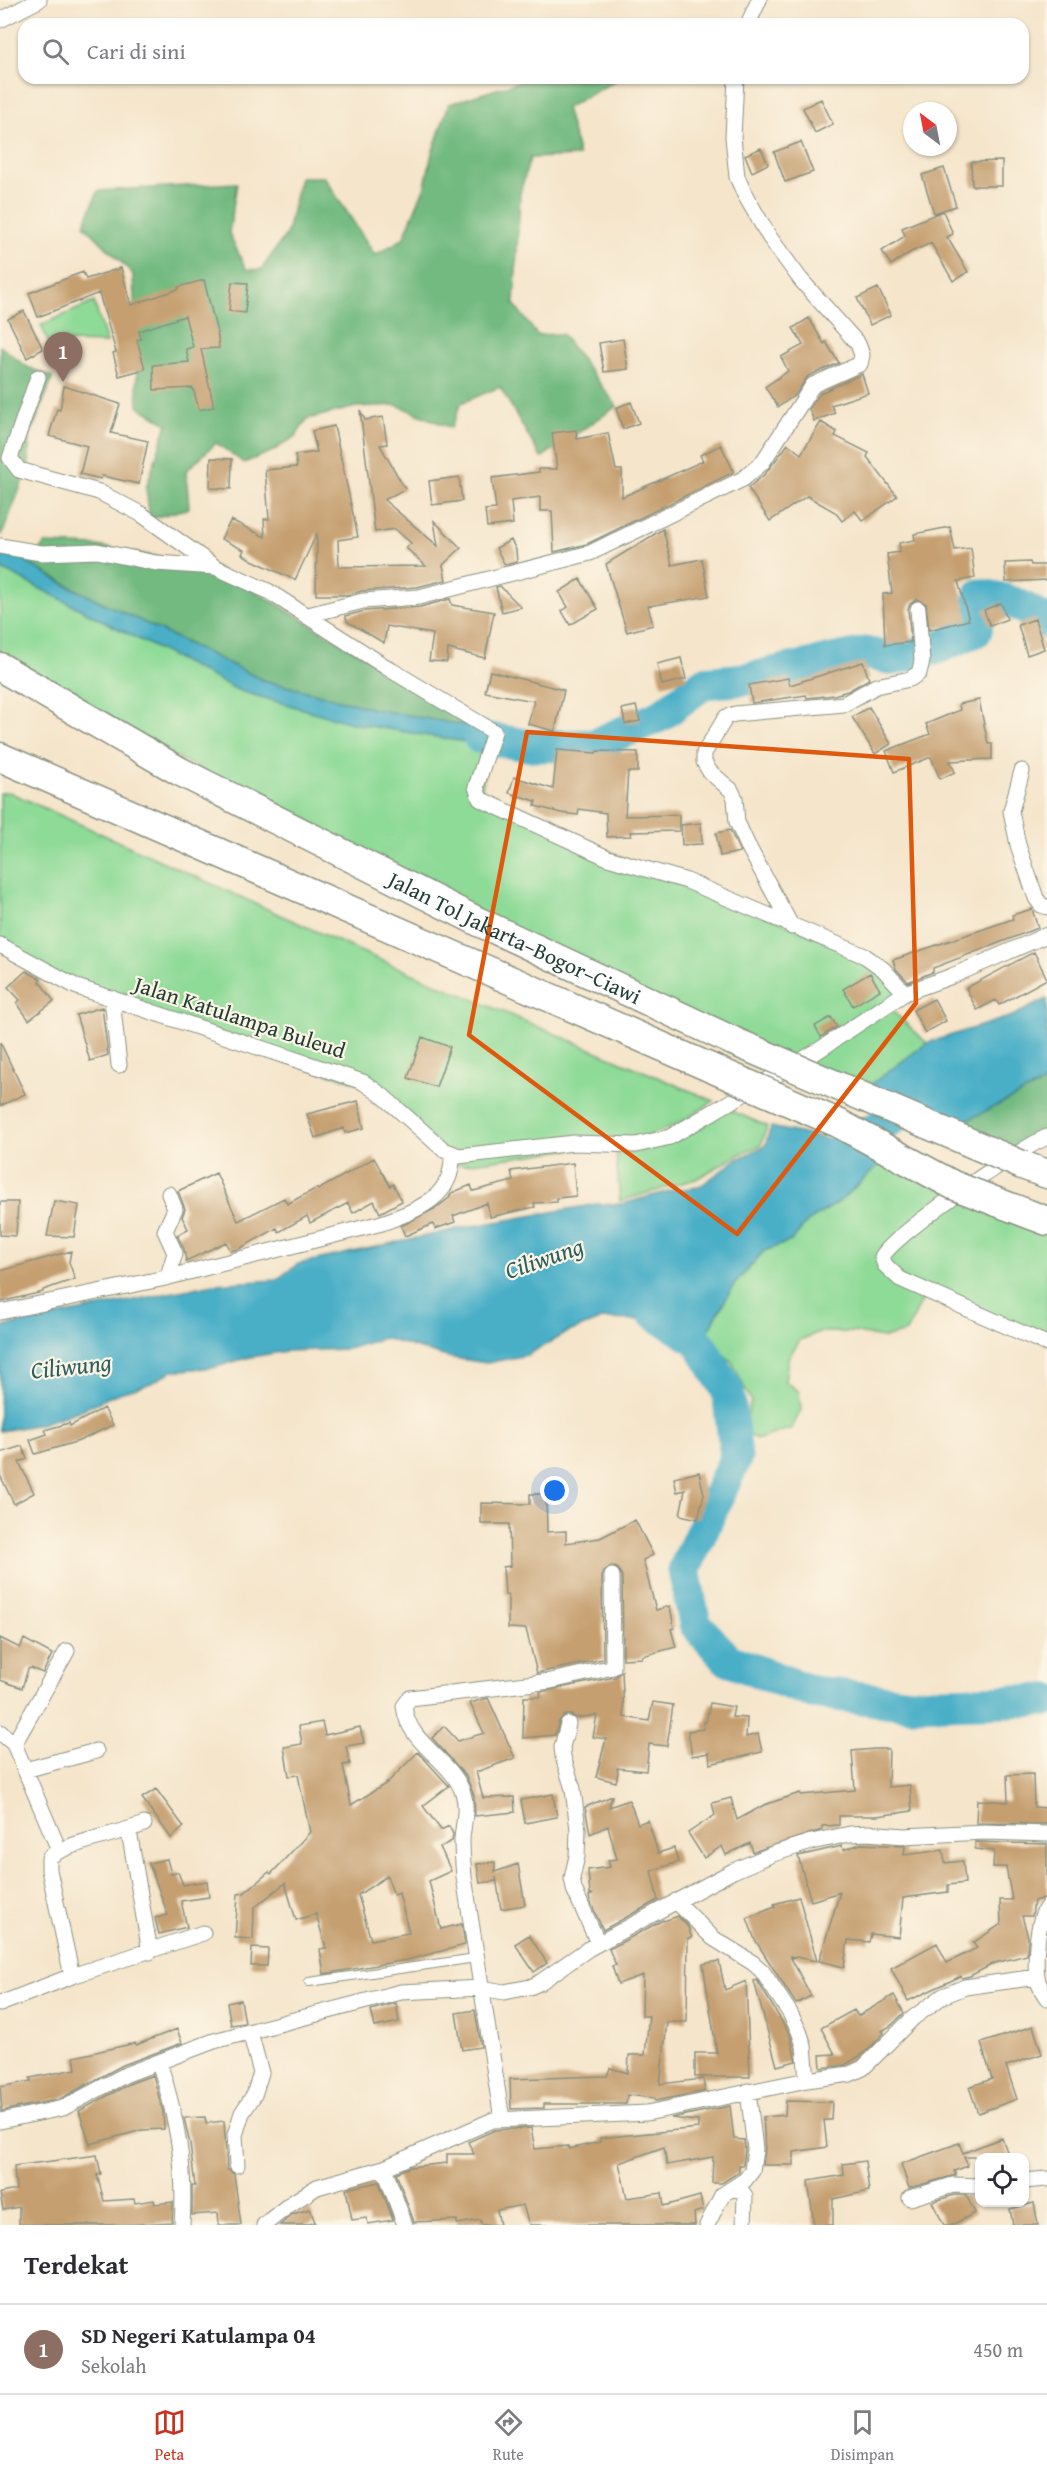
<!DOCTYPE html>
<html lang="id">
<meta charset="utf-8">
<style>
body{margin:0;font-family:"Gentium Book Plus",serif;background:#f2f2f3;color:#2b2b33}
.controls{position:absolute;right:18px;bottom:18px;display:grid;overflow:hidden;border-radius:12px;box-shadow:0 2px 4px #0004}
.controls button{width:54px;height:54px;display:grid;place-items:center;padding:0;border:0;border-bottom:2px solid #e1e1e2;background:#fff;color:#2b2b33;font:30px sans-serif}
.compass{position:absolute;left:903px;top:102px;width:54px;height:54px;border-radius:50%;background:#fff;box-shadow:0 2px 4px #0004;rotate:328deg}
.you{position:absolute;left:555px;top:1491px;width:21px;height:21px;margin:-15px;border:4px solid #fff;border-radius:50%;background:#1a73e8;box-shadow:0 0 0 9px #1a73e833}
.badge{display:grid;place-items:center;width:39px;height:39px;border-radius:50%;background:#c8321e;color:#fff;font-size:20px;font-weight:700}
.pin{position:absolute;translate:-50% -50px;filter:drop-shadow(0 2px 3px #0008)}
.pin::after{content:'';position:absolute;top:32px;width:21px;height:18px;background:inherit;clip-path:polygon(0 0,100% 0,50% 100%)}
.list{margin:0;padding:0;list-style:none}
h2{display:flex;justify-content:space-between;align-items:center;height:78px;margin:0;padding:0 24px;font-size:26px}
h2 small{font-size:20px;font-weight:400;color:#7c7c81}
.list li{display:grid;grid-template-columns:39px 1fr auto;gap:18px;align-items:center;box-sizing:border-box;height:90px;padding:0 24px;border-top:2px solid #e1e1e2}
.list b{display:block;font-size:22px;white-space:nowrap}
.list p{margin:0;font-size:20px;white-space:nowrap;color:#7c7c81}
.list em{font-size:20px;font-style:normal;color:#7c7c81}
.icon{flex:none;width:33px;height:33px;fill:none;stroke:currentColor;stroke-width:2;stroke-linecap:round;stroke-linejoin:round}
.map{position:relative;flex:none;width:1047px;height:2225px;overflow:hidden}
.search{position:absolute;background:#fff;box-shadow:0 2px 4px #0004;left:18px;right:18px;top:18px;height:66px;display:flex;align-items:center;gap:15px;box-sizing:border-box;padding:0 21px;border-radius:18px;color:#7c7c81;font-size:22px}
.sheet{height:168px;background:#fff}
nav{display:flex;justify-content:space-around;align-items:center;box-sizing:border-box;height:84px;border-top:2px solid #e1e1e2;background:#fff;font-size:16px;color:#7c7c81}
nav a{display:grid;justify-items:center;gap:3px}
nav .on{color:#c8321e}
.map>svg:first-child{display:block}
</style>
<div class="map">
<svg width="1047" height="2225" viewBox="0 0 1047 2225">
<rect width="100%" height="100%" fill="#fcf5e5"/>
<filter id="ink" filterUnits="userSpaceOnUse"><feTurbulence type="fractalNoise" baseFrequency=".0167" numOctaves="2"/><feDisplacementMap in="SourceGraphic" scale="12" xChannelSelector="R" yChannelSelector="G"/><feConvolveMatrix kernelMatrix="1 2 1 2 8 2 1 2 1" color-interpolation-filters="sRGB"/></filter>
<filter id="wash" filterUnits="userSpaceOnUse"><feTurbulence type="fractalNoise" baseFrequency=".008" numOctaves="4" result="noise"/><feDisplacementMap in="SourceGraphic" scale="24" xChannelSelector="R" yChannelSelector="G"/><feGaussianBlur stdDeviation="1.35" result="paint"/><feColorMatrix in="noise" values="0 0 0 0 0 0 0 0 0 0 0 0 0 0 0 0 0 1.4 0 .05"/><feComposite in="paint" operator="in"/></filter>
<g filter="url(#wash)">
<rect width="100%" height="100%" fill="#f5e5cb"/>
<!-- green -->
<path fill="#8eda97" stroke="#568c66" stroke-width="1.5" d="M94 302 107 343 70 342 52 351 41 325Z
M0 568 240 691 352 723 489 746 480 799 865 956 905 993 886 1005 927 1043 858 1094 733 1041 0 667Z
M9 792 373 957 714 1101 682 1122 640 1140 458 1165 371 1087 112 1005 0 946V793Z
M725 1108 767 1126 761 1145 740 1154 696 1179 620 1201 616 1154C656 1148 697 1139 725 1108Z
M892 1153 1047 1221V1344L927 1291 906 1332 883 1338 853 1332H819L800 1340 788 1358 785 1381 799 1392 801 1410 792 1428 759 1439 743 1434 751 1401 732 1362 710 1342 706 1334 734 1285 764 1251 791 1241 807 1222 839 1202Z"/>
<!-- forest -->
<path fill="#72ba80" stroke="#487c5a" stroke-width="1.5" d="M531 78H620L566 108 579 156 530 158 520 193 514 304 537 335 562 334 617 406 541 458 500 387 461 403 451 428 397 405 356 407 307 419 296 436 273 451 244 463 216 443 186 471 189 508 150 519 146 488 167 424 138 406 133 274 84 225 98 191 237 183 229 233 246 269 261 270 287 233 300 177H324L375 255 403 239 425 186 432 153 449 104Z
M0 346 27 367 53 377 29 438V465L2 535 0 533Z
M45 544 97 546 215 567 490 732 374 709 263 680 83 593 29 564 23 557 34 555Z
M1047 1081V1137L1009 1159 945 1131Z"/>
<!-- water -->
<path fill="#48afc7" stroke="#34767e" stroke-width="1.5" d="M0 550 23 557 29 564 66 585 263 680 374 709 518 735 524 741 520 751 352 723 240 691 0 568Z
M1047 999V1081L945 1131 858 1094 927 1043 1012 1016Z
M771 1127 892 1153 839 1202 807 1222 791 1241 764 1251 734 1285 706 1334 689 1340 644 1320 602 1319 566 1333 527 1355 487 1363 447 1357 384 1338 347 1349 286 1351 246 1358 216 1367 172 1371 151 1383 116 1394 81 1410 41 1424 0 1431V1327L214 1284 276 1280 298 1264 462 1228 597 1204H622L673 1190 699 1187 736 1160 765 1146Z"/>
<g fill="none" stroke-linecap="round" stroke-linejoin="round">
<!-- river -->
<path stroke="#48afc7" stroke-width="33" d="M479 737 532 746 594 745 660 716 704 683 746 679 864 653 894 659 935 649 976 631 980 595C1011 599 1021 605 1047 622
M838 1151 925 1099
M654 1314 697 1340 728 1391 736 1457 684 1570 695 1624 728 1660 812 1692 911 1704 1047 1700"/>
</g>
<g id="blocks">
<!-- building -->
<path fill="#c59f70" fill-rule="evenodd" d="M821 99 833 124 815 133 803 108Z
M801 142 813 172 785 182 774 152Z
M761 148 768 164 752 172 745 155Z
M1002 161V186H972L971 162Z
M944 168 956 206 934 213 922 175Z
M943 211 953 234 947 237 968 272 953 281 931 243 911 252 891 265 882 251 905 236 902 228Z
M121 268 131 305 179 289 178 287 204 280 218 337 219 348 201 349 214 407 199 410 193 388 154 390 153 365 189 362 186 349 193 347 185 316 139 331 141 339 137 340 145 369 119 376 113 353 116 352 99 293 38 317 29 293 83 272 86 279Z
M232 282 248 283 245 313 229 311Z
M878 288 891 315 870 325 857 298Z
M24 311 43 349 27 358 8 319Z
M809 318 824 344 826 342 839 363 808 376 795 395 778 407 765 387 788 371 781 357 803 345 793 328Z
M623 339 628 369 604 372 599 343Z
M862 374 868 393 831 405 835 413 814 421 809 409 820 393Z
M64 386 120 404 111 433 148 441 139 484 102 476 101 479 80 474 87 446 49 436 57 409 60 410Z
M631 402 639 423 623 429 616 408Z
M360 410 365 420 383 417 387 444 380 445 405 489 384 500 438 546 434 521 461 548 443 565 446 580 417 587 362 591 346 595H316L317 533 295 580 252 560 242 554 244 550 221 539 231 520 265 537 264 519H269L265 470 297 467 295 455 317 452 312 431 334 426 358 537 338 540 339 567 426 566 406 548 411 543 395 529 375 532Z
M821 422 837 432 835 436 869 453 867 457 897 496 863 521 855 511 842 521 835 512 807 496 770 521 748 488 765 474 788 444 801 454Z
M576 430 577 439 608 433 616 470H622V497L703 461 700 455 721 445 734 472 587 544 554 552 552 511H540V497L511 501 513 524 487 527 485 510 496 509 492 478 539 472V469H557L552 433Z
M211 458 232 459 231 489 210 488Z
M459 477 462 501 432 505 429 481Z
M950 527 955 550 971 548 975 578 958 581 969 620 929 630 926 604 917 599 910 604 908 609 911 642 885 645 883 594 892 593 887 554 900 552 899 543 915 540 914 534Z
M663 529 672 565 702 559 709 596 648 606 653 625 627 632 606 564Z
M511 540 516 550 517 562 505 565 496 548Z
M1030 562 1031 565H1047V580L1006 582 1005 563Z
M580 579 598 609 570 625 562 611 568 607 559 592Z
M500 586 521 607 502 612 496 587Z
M450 599 452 605 494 612 485 658 448 649 447 662 429 661 433 634 387 626 384 643 348 622 345 616 365 611 420 607Z
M1001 603 1007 619 990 626 984 610Z
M1035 619 1044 649 1027 655 1018 625Z
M681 658 686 679 662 685 657 664Z
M863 662 869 679 848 691 834 695 807 698 806 695 752 703 749 685 788 678 790 685Z
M490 671 564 690 555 731 528 724 534 701 485 692Z
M979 700 988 744H992V759L950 761 955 772 940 779 931 757 894 772 886 751 930 734 926 724 960 710 959 704Z
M636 706 640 721 625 724 622 709Z
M869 707 891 744 875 754 852 717Z
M557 750 596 753 597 751 638 752V772H628L625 816 679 815V831L630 832 631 836 607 837 606 813 579 809 578 815 561 813 535 806 536 801 509 793 514 777 553 789Z
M701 823 702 844 682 845 681 825Z
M730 830 740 852 720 856 716 833Z
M1032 909 1038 928 933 968V972L908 982 896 969 893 960 1013 919 1012 915Z
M1034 952 1047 979 999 1005 996 1000 977 1010 966 988Z
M26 971 41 979 39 981 54 1001 29 1020 17 1003 20 1000 8 987Z
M870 973 880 990 853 1006 843 989Z
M934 999 946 1021 925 1033 913 1010Z
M102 1007 108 1055 90 1061 76 1015Z
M831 1017 837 1027 821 1037 815 1026Z
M422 1037 450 1047 436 1087 408 1078Z
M0 1042 25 1094 0 1106Z
M358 1101 364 1128 345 1133 344 1128 315 1138 307 1114Z
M374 1158 390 1186 393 1184 402 1201 380 1213 374 1201 353 1213 348 1203 310 1223 307 1216 279 1232 277 1228 239 1249 231 1251 226 1242 186 1261 184 1249 177 1235 188 1229 182 1217 185 1209 178 1191 216 1173 238 1221 284 1198 287 1204 317 1188 318 1190Z
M573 1163 576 1196 557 1198V1202L534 1203 535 1207 490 1217 487 1203 453 1216 455 1222 435 1229 433 1224 405 1236 401 1226 436 1208 449 1198 451 1193 471 1185 473 1191 513 1181 511 1171Z
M54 1201 79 1205 74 1237 47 1236Z
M0 1202H18L16 1236 0 1235Z
M71 1251 69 1262 75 1279 43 1290V1292L0 1302V1271Z
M104 1408 113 1425 79 1441 35 1454 30 1440 47 1434 45 1430 69 1423 70 1426Z
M22 1446 27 1459 19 1462 34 1493 14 1504 0 1475V1453Z
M699 1472 704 1494 698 1519 680 1515 685 1490 677 1492 674 1478Z
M530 1494H546L547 1532 566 1531V1543L600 1538 635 1520 653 1555 643 1560 656 1610 670 1606 674 1628 671 1629 676 1647 642 1656V1658L623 1659 622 1576 617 1568 611 1566 604 1571 602 1576 603 1659 537 1673 526 1629 508 1628V1594L505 1595 503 1567 510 1566 509 1524H481V1503L530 1504Z
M0 1638 20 1648 24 1639 52 1654 43 1673 31 1668 28 1669 22 1688 0 1680Z
M622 1671 624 1717 649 1721 653 1702 673 1705 667 1746 649 1744 646 1771 617 1768 618 1772 616 1782 596 1777 606 1739 593 1737 597 1715 576 1718 571 1715H565L559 1721 555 1735 523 1738 524 1697H541L540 1692 615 1677Z
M488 1698 515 1758 476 1772 483 1798 514 1797 515 1812 475 1816 474 1796 466 1776 432 1738 444 1726 458 1741 484 1733 470 1703Z
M710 1703 734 1707 732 1717 747 1718 746 1737 758 1734 762 1752 710 1764 709 1753 692 1756 688 1731 704 1729 703 1722H706Z
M322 1722 325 1735 360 1727 364 1743 346 1746 350 1764 343 1765 351 1805 387 1783 418 1752 449 1786 423 1806 441 1830 449 1826 453 1834 452 1841 440 1847 451 1871 429 1881 441 1929 462 1924 465 1945 407 1960 324 1974 320 1949 326 1948 316 1914 296 1920 285 1883 254 1908 253 1939 235 1938 238 1894 244 1893 269 1872 271 1874 310 1832 298 1775 289 1776 284 1747 302 1744 299 1726ZM387 1876 394 1895 399 1893 409 1933 371 1940 358 1895Z
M875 1749H889L888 1787 910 1785 912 1811 877 1816H839V1825L822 1826V1830L753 1852 750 1843 726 1855 722 1846 704 1858 688 1833 715 1815 712 1803 731 1798 737 1820 764 1805 800 1793 801 1795 855 1790 852 1751Z
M1033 1774 1034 1807 1047 1808V1824L976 1823 977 1800 1008 1802 1007 1775Z
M156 1789 184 1827 171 1838 142 1798Z
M553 1794 557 1817 525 1823 521 1800Z
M612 1796 609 1807 629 1800 638 1824 648 1820 658 1853 674 1848 678 1862 651 1871 658 1900 603 1930 590 1901 589 1896 593 1894H590L588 1870 610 1867 608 1860 617 1859 608 1826 590 1834 585 1807Z
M975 1842 1047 1844V1897L1034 1901 1032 1916H1022L1028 1937 1027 1955 995 1963 970 1976 962 1978 961 1976 908 2001 891 1968 937 1943 947 1963 977 1948 973 1943 1001 1924 1000 1900H1012L1006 1867H993L994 1851 975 1849Z
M861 1844 905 1846 904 1855 943 1850 945 1863 963 1861 965 1883 948 1885V1892L903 1898 899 1937 871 1934 869 1942 848 1940 844 1967 819 1961 840 1892 811 1901 798 1856 842 1846 843 1850Z
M167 1859 171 1874 178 1872 183 1885 207 1881 209 1897 181 1901 187 1927 159 1934 155 1918 168 1915 149 1863Z
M495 1862V1872L518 1864 525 1905 501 1909 496 1877V1881L480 1883 477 1864Z
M799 1897 817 1961 790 1956 811 1996 796 2004 755 1940 747 1918 775 1907 774 1904Z
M678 1916 688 1927 692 1938H688L687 2022H667L660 2084 703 2079 705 2091 655 2101 654 2098 627 2095 626 2104H544V2108L511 2109 510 2079 607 2076 610 2068 628 2073 629 2055H645L649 2016H642L643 1975 618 1984 612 1966 616 1965 609 1949 663 1920 664 1921Z
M529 1935 547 1963 534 1972 515 1944Z
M252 1948 268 1949 267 1966H251Z
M719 1961 725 1990 746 1981 750 2077H695V2053H717L703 1964Z
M757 1980 790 2035 796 2061 777 2066 754 1981Z
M894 1995 904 2013 892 2025 882 2031 884 2033 866 2052 845 2065 821 2068 820 2055 835 2054 821 2028 854 2010 858 2016Z
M241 2000 245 2023 231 2025 227 2003Z
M396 2003 399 2022 375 2027 371 2010Z
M475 2010 481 2047 462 2050 456 2013Z
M1033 2026 1042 2054 1006 2066 1017 2099 978 2113 969 2087 992 2079 981 2043Z
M177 2029 182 2043 123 2065 60 2099 2 2111 0 2087 31 2081 30 2078 76 2069 74 2057 135 2043 136 2045Z
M153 2075 163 2112 164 2129 142 2130 90 2144 79 2111 131 2083Z
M786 2101 832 2102 831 2120H824L827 2147 794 2152V2165H763L765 2148 763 2117 785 2115Z
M730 2106 734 2139 744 2140 745 2149 743 2165H739V2172L722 2183H712L713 2157 667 2165 664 2147 619 2163 627 2198 662 2193 664 2206 700 2196 703 2210 694 2213 695 2225H529L523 2205 497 2210 500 2225H482L480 2220 457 2224V2220L414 2222 396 2173 410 2167 447 2163V2154H474L468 2142 495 2130 531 2128 535 2149 568 2146 569 2149 600 2142V2138L698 2128V2121L671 2118Z
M205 2117 206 2123 224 2121 227 2169 234 2174 241 2225H219L218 2213 192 2215V2186H195L190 2144 184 2118Z
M1002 2138 1009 2157H964L968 2166 954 2171 956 2175 909 2188 901 2164 959 2143 963 2153Z
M97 2155 101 2174 97 2175 104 2201 134 2199 135 2203 154 2200 155 2204 173 2202 172 2222 130 2225H19V2207L3 2210 0 2193 16 2190 14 2166Z
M865 2161 869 2191 833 2199V2225H814L808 2181 844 2175 843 2164Z
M379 2182 393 2220 368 2224 367 2218 352 2220 346 2189Z
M954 2195H966L975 2213 952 2225H944L932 2202Z
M1034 2203 1038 2225H1013L1010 2209Z
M310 2209 315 2222 307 2225H280L293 2214Z"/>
</g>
</g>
<g filter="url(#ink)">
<use href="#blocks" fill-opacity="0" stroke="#8a9180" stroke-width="1.5"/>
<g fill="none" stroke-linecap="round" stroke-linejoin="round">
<defs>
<path id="lane" d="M309 1982 476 1958"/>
<path id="street" d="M0 20 39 0
M748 24 759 0
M38 377 10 458 19 470 99 492 141 514 215 567
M0 546 41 553 97 551 156 563 215 567 268 591 386 667 494 732 476 787 480 799 608 858 687 881 865 956 883 969 905 993
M308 615 363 601 419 597 590 553 743 479 762 463 813 385 860 364 862 355 858 344 801 280 770 238 745 195 737 177 733 137 736 78
M1022 771 1011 811 1018 845 1036 898 1041 905 1047 907
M792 927 748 846 737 822 735 798 731 790 710 772 704 762V753L726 717 735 714 844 704 876 686 910 679 919 673 922 661 918 609
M0 945 77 987 363 1082 383 1096 444 1150 459 1156 574 1143 636 1145 670 1137 819 1050 905 993 952 976 1047 935
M112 998 119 1065
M1047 1137C1020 1148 893 1235 882 1257L885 1265 900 1279 1047 1344
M168 1276 175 1253 165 1231 175 1209 169 1194
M0 1312 161 1279 382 1223C417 1210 454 1198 452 1154
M568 1724 562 1747 563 1757 573 1789 578 1830 577 1856 572 1878 574 1889 598 1943
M0 1732 14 1744 59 1850
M14 1744 67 1651
M25 1770 96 1751
M129 1831 150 1952
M676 1901 713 1938 753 1963 762 1971 790 2013 799 2031 804 2046 807 2080
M1047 1907C1037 1918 1034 1966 1038 1981 1040 1987 1043 1993 1047 1998
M72 1976 49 1870V1858C61 1844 123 1833 144 1824
M0 2004 72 1976 203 1933
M159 2062C177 2118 186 2166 182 2225
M502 2119 464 1877C463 1865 462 1852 462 1840 463 1824 468 1808 463 1793 451 1758 408 1745 404 1706L410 1698 551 1681 613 1667 612 1576
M0 2121 63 2108 127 2074 214 2041 401 1992 481 1988 504 1992 530 1987 539 1983 588 1949 733 1871 773 1854 811 1842 850 1834 868 1833 904 1836 984 1832 1047 1834
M237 2165 235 2135 242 2113 254 2095 261 2073 250 2032
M384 2168 405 2225
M1024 2181 1047 2179
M731 2189 741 2190 745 2196 744 2225
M910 2198 953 2185 980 2186
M264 2225 289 2205 317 2187 384 2168 493 2120 647 2113 807 2080 850 2074 863 2068 913 2018 943 1996 965 1987 1037 1977
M707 2225 722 2195 745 2180 752 2171 755 2149 748 2091"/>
<g id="highway">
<path id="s1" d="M0 667 179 771 479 922 733 1041"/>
<path d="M0 757 711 1068"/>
<path d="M1022 1165 1047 1174"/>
<path d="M997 1202 1047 1221"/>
</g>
</defs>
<!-- lane casing -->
<use href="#lane" stroke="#8a9180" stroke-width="10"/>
<!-- street casing -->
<use href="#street" stroke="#8a9180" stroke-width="17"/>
<!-- highway casing -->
<use href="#highway" stroke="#8a9180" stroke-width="31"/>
<!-- lane -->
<use href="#lane" stroke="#fff" stroke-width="8"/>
<!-- street -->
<use href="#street" stroke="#fff" stroke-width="15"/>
<!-- highway -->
<use href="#highway" stroke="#fff" stroke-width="28"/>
<defs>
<path id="highway-bridge" d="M733 1041 1022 1165
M711 1068 838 1123 953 1185 997 1202"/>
</defs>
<!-- highway-bridge casing -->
<use href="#highway-bridge" stroke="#8a9180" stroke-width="31" stroke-linecap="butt"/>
<!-- highway-bridge -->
<use href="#highway-bridge" stroke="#fff" stroke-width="28"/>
</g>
</g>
<!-- marked area -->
<path fill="none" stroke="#de580e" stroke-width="4.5" stroke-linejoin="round" d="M527 732 909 759 916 1003 737 1234 469 1035Z"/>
<g text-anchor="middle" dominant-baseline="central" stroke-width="4.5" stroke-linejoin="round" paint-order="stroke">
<!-- street labels -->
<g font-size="22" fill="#1f3d34" stroke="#fcf5e5">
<text stroke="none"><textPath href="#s1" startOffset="582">Jalan Tol Jakarta–Bogor–Ciawi</textPath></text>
<text transform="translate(240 1017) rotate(18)">Jalan Katulampa Buleud</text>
</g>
<!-- water labels -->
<g font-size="24" font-style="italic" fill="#2b5f60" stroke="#fcf5e5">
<text transform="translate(544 1258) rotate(-19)">Ciliwung</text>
<text transform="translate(71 1366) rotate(-6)">Ciliwung</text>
</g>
</g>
</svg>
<div class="controls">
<button><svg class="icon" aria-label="locate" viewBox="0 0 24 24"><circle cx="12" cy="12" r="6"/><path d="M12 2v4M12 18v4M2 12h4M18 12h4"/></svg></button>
</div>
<svg class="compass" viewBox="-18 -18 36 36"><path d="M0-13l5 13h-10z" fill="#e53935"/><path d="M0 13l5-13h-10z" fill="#7c7c81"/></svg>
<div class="you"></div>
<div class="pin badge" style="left:63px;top:382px;background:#8d6e63">1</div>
<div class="search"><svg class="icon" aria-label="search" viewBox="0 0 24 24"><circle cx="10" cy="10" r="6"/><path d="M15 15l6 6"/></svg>Cari di sini</div>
</div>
<section class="sheet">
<h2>Terdekat<small></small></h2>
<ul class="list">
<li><span class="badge" style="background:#8d6e63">1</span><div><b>SD Negeri Katulampa 04</b><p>Sekolah</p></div><em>450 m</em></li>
</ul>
</section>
<nav>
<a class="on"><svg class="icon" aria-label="map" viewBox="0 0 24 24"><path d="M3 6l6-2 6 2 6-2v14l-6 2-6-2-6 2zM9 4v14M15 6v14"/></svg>Peta</a>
<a><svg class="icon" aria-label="directions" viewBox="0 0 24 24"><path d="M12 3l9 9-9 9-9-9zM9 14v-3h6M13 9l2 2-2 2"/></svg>Rute</a>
<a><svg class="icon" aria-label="saved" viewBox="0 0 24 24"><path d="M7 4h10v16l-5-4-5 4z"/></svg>Disimpan</a>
</nav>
